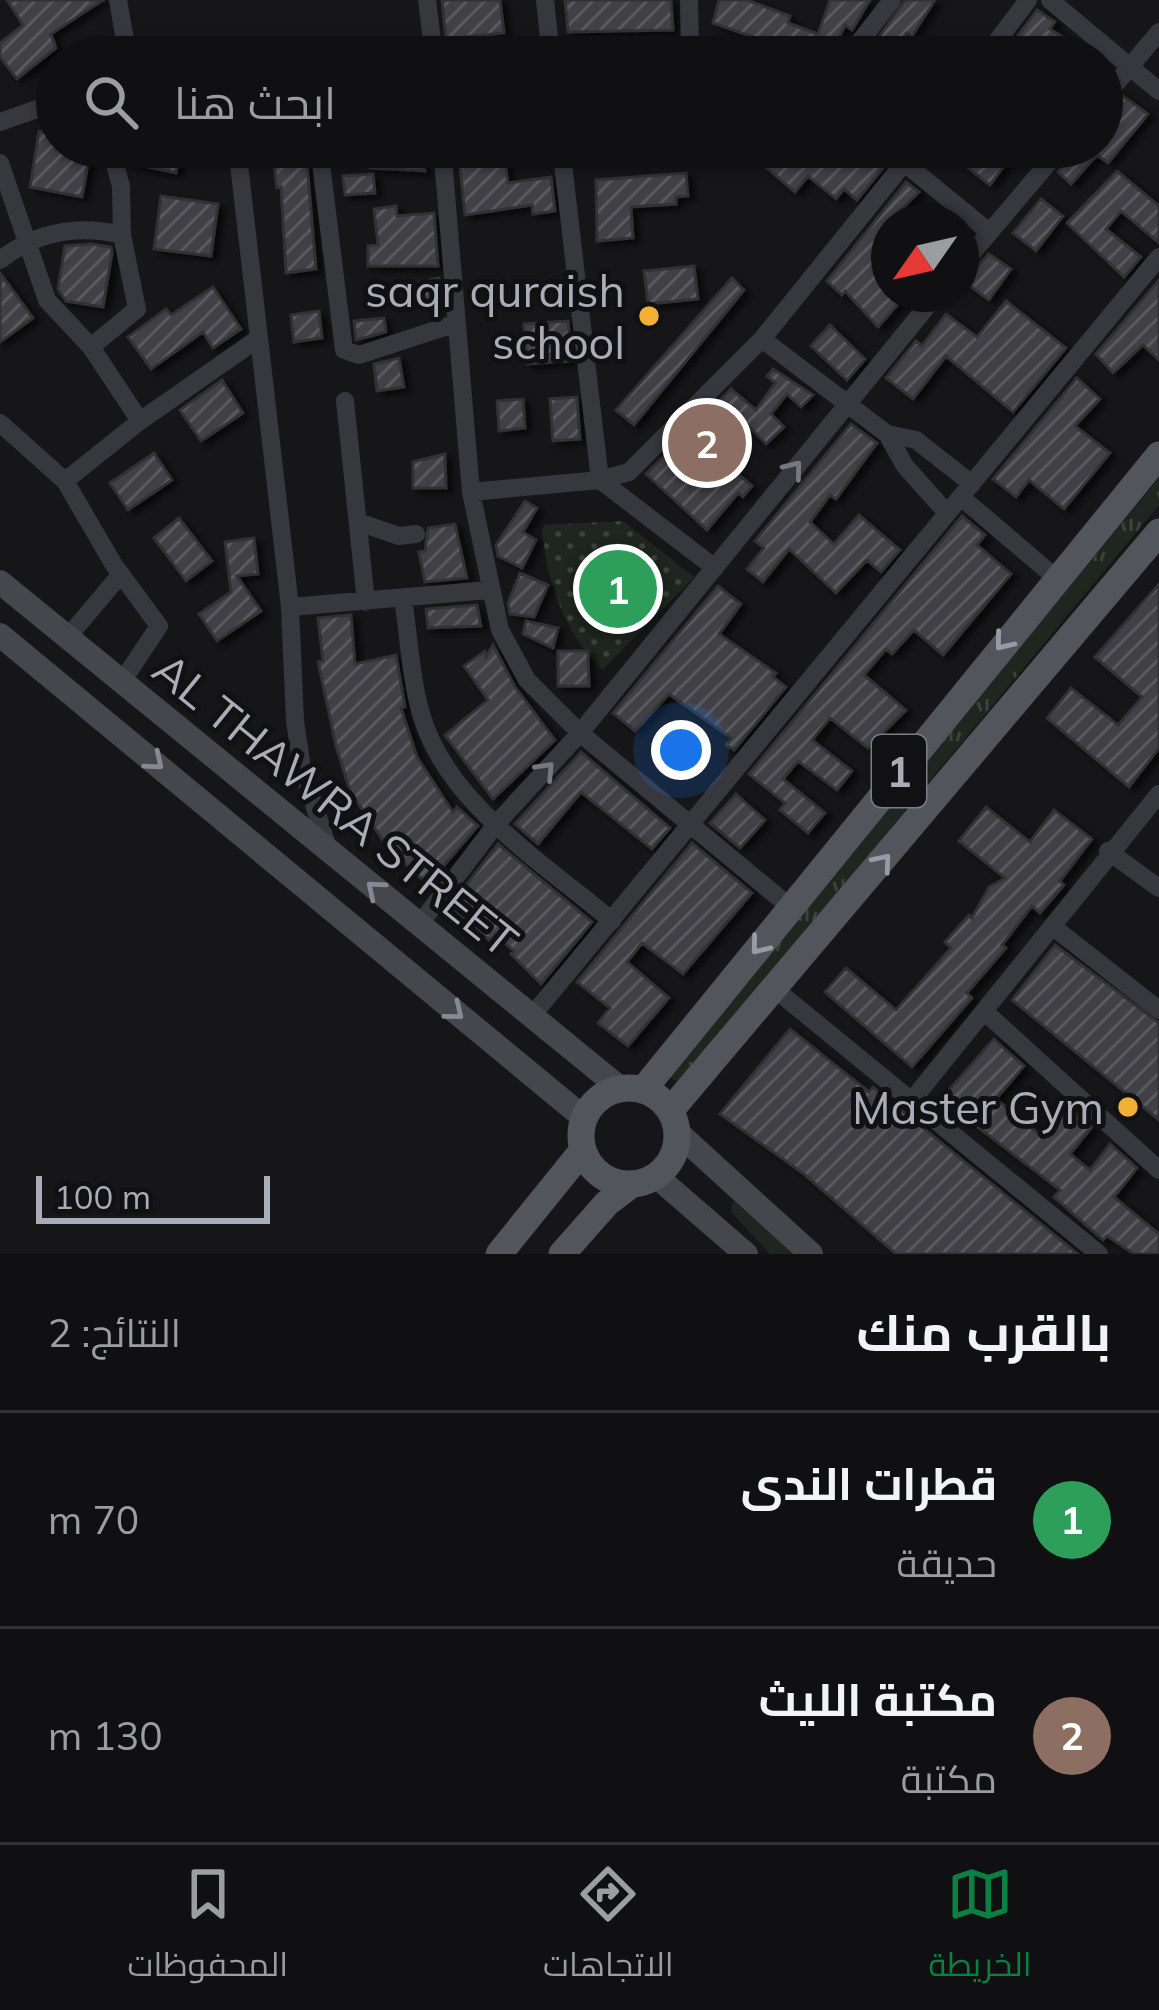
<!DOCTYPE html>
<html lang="ar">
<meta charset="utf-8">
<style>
body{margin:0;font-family:Mulish,Cairo,sans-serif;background:#19191b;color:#f1f3f6;direction:rtl}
.compass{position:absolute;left:871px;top:204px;width:108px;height:108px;border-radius:50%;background:#101012;box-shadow:0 3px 9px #0004;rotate:236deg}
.scale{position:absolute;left:36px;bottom:30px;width:234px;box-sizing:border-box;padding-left:12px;border:6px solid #a8adb8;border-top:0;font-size:33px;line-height:42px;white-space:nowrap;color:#a8adb8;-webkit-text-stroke:9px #111113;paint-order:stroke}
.you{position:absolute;left:681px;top:750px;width:42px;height:42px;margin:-30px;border:9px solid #fff;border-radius:50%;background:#1a73e8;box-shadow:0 0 0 18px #1a73e833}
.badge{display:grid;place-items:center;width:78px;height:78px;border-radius:50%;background:#0b8043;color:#fff;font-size:39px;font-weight:700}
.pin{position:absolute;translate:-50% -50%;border:6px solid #fff;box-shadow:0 3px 12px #0006}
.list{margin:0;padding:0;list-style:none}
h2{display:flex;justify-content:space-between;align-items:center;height:156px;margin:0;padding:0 48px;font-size:51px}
h2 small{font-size:39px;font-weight:400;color:#9c9d9f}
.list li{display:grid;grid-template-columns:78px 1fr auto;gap:36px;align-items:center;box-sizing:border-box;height:216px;padding:0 48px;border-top:3px solid #303032}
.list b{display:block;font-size:45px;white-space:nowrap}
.list p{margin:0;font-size:39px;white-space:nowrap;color:#9c9d9f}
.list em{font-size:39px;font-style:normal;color:#9c9d9f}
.icon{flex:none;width:66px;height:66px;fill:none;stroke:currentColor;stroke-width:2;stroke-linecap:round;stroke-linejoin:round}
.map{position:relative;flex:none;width:1159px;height:1254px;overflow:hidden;direction:ltr}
.search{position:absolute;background:#101012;box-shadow:0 3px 9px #0004;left:36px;right:36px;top:36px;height:132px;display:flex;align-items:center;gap:30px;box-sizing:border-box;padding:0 42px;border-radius:66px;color:#9c9d9f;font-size:45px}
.sheet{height:588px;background:#101012}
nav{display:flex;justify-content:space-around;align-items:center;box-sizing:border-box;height:168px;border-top:3px solid #303032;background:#101012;font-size:33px;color:#9c9d9f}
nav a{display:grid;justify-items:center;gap:6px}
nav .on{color:#0b8043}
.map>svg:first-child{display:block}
</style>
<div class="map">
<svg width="1159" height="1254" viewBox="0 0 1159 1254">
<defs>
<pattern id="grass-tufts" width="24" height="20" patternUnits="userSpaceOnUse" patternTransform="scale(3)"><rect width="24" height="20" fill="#1e261f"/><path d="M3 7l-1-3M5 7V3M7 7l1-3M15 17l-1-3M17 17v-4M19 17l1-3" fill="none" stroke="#3c433d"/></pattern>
<pattern id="park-dots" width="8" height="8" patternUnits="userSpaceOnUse" patternTransform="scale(3)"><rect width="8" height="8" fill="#1e261f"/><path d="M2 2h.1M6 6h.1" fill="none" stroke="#3c433d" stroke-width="1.8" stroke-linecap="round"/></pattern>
<pattern id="building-hatch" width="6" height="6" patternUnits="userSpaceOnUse" patternTransform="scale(3)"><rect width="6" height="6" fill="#404145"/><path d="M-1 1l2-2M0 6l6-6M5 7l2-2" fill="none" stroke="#595a5e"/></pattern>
<filter id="shadow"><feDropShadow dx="6" dy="4" stdDeviation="3" flood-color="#0009"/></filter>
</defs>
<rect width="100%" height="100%" fill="#161618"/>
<!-- grass -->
<path fill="url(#grass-tufts)" d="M1159 478V505L679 1083 668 1076Z"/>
<!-- park -->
<path fill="url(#park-dots)" d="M623 521 694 577 602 670C563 630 549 586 542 532L544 525Z"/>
<!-- garden -->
<path fill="#1e261f" d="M733 1200 800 1254H770L731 1212Z"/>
<!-- building -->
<path fill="url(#building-hatch)" stroke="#303034" stroke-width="3" filter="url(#shadow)" d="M7 0H103L51 34 56 48 17 79 0 57V43L23 25Z
M442 0H500L504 33 446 39Z
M565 0H671L673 30 568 32Z
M719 0H747L790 16 788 23 818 34 830 0H870L852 30 845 25 830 57H810L713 23Z
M905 0H935L912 36 907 33 888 57H865Z
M1037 10 1055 22 1050 29 1095 57H1002Z
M1123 96 1148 114 1108 163 1097 155 1071 184 1058 172 1075 147H1102V121Z
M39 131 57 134V147H91L82 197 30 187Z
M129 147H181L176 173 129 163Z
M368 147 419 155 425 171 370 168Z
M458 147H503L508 183 551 177 555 211 533 214 532 205 465 215Z
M742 147H859L883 168 857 200 844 189 836 199 808 176 795 192Z
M930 147H1018L990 185 956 158Z
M306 151 316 269 286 273 281 187 277 188 273 154Z
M1117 171 1159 206V243L1121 211 1106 229 1141 257 1124 277 1067 223Z
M686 173 688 196 676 197V204L631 207 633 238 597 241 596 180Z
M373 174 375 193 345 195 343 176Z
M906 182 919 192 889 222V294H907L878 327 845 291 842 295 827 281Z
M161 196 218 204 211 256 154 249Z
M1041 199 1063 216 1036 251 1013 233Z
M396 206 397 216 434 213 438 266H368V246L378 245 374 209Z
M91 244 111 247 112 253 103 307 66 301 58 289 65 246Z
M989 254 1011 269 989 300 963 281Z
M694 266 698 299 648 304 644 271Z
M0 273 33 318 0 342Z
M439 278 441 302 423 305 419 282Z
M732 278 744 290 634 425 616 410Z
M1159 280V360L1143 345 1113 373 1096 354Z
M213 287 241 329 213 348 203 332 151 369 128 337 166 309 171 315Z
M1006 301 1066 348 1013 412 946 356 913 399 886 378 916 341 922 346 946 314 977 337Z
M319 311 322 338 294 342 291 315Z
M384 318 386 332 356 340 354 321Z
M568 321 572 361 527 364 524 324Z
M830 325 865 359 847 380 811 346Z
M399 358 404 387 377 391 374 364Z
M773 369 813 395 801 407 787 394 771 414 784 427 766 444 741 418 713 452 752 486 743 497 738 493 707 530 646 474 731 389 756 410 775 383 767 376Z
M1077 378 1100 399 1075 426 1110 453 1064 509 1029 480 1016 497 993 479Z
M222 380 243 413 201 441 180 410Z
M577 397 580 439 553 441 550 399Z
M523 399 525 428 499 431 497 401Z
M851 424 877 443 836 499 830 495 810 522 834 544 859 515 900 550 881 572 867 560 836 593 789 549 763 582 747 569 764 548 755 541Z
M154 453 172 480 128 510 110 483Z
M445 454 446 488H413V462Z
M525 501 537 508 523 532 536 540 522 568 498 556 496 545Z
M962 516 985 535 977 545 1011 574 943 655 914 630 892 654 886 649 864 675 906 710 868 748 830 718 812 740 852 771 837 790 798 761 783 779 825 813 808 833 780 810 785 803 749 774Z
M179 518 212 561 186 581 154 538Z
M455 524 467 578 425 582 419 552 425 551 428 528Z
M254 538 258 574 237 576 261 611 217 641 199 614 231 592 225 542Z
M520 573 548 585 534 617 510 614 508 603Z
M1159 584V748L1129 787 1047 718 1071 688 1118 725 1142 697 1095 657Z
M718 586 741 604 719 634 776 673 773 677 786 687 734 750 726 745 731 738 669 694 635 731 613 713Z
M477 605 481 626 428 628 426 609Z
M351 615 355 664 396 655 405 707 401 708 417 757 453 812 457 807 478 826 428 884 388 848 350 791 336 746 318 662 323 661 318 618Z
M526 621 558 628 553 648 523 634Z
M493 645 515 687 555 740 493 799 445 735 488 700 464 666 485 651 486 657Z
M558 651H588L589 686H558Z
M581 752 670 828 652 849 581 792 538 844 515 824Z
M736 794 765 820 740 848 710 823Z
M986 807 1030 842 1054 810 1092 839 1060 881 1064 885 1040 913 1032 906 1002 945 1006 948 967 993 972 998 912 1067 825 992 846 968 896 1010 951 948 945 942 969 915 972 918 989 887 1005 878 959 841Z
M692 843 752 893 683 974 642 943 627 962 669 998 628 1046 598 1023 610 1008 577 982Z
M498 844 592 922 541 984 511 954 514 951 495 935 490 941 450 906Z
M1055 945 1159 1023V1120L1012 1000Z
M790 1029 869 1092 873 1087 1078 1254H896L804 1174 720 1114Z
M994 1039 1024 1066 996 1099 1040 1135 1065 1103 1092 1127 1070 1154 1090 1170 1110 1144 1137 1168 1114 1197 1159 1234V1254H1134L1107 1236 1103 1240 1054 1197 1060 1190 941 1099Z"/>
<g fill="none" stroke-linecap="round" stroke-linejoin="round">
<!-- minor -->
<path stroke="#37383d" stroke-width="18" d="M118 0 128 57
M427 0 434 57
M545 0 551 57
M689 0 690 57
M1050 0 1159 91
M848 57 892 0
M985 57 1028 0
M1102 100 1159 32
M0 122 57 102
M110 147 121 186 122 235
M237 147 290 607 295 721 302 768 328 848
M319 147 344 350 359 355 457 323
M442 147 471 492 500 630 527 680 580 733 790 907
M561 147 600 480 715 568
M885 147 989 232
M0 163 47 300 91 347 140 421 259 338
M0 260C36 232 77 224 122 235L137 309 91 347
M961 266 1062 147
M762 339 887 434 905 466 946 512
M345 401 366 602
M0 423 65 481 140 421
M887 434 916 440 972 484
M65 481 114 565 159 626 121 683
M471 492 600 480 629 472 762 339 917 147
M961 497 1056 578
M358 522 399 536 416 534
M403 599C409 636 410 675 420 710 443 801 545 864 612 921
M290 607 489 590
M67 638 121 574
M1108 851 1159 888
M419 925 497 823 580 733 937 294
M1052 926 1159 1010
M776 990 1099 1254
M985 1012 1159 1170
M531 1017 1159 257
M913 1099 1159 794"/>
<!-- secondary -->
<path stroke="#45474d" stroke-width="24" d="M0 582 620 1088
M0 635 584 1118
M678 1133 811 1254
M657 1177 746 1254"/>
<!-- primary -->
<path stroke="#53555c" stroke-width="27" d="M581 1136a48 48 0 1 1 96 0a48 48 0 1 1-96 0Z
M643 1090 1159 455
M670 1111 1159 532
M499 1254 583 1150
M562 1254 607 1203 631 1185"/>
</g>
<!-- one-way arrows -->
<defs><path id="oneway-chevron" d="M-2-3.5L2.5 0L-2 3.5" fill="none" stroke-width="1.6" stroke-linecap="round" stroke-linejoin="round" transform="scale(3)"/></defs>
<g stroke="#757881">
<use href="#oneway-chevron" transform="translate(794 469) rotate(-51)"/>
<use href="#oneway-chevron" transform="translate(546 770) rotate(-47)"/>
</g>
<g stroke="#979ba6">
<use href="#oneway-chevron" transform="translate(1003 642) rotate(129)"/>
<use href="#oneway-chevron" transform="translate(883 862) rotate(-50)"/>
<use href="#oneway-chevron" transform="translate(759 946) rotate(129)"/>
</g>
<g stroke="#858993">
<use href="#oneway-chevron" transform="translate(155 762) rotate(40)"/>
<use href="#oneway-chevron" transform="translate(375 889) rotate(-140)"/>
<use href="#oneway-chevron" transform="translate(455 1012) rotate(39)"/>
</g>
<!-- markers -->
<g fill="#f2b134" stroke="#111113" stroke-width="4.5">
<circle cx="649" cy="316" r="12"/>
<circle cx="1128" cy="1107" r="12"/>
</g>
<g text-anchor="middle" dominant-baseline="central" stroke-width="10" stroke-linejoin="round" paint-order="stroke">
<!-- shield labels -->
<rect fill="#111113" stroke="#7b7e86" stroke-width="3" x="872" y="735" width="54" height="72" rx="9"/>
<g font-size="42" font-weight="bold" fill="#a8adb8">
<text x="899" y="771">1</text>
</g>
<!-- poi labels -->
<g font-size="45" fill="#a8adb8" stroke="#111113" text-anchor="end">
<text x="625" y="290">saqr quraish<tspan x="625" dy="52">school</tspan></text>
<text x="1104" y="1107">Master Gym</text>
</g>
<!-- street labels -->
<g font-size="45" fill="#a8adb8" stroke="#111113">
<text transform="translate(336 804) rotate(39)">AL THAWRA STREET</text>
</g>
</g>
</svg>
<svg class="compass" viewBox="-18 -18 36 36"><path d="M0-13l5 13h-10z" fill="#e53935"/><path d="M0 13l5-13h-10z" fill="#9c9d9f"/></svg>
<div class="scale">100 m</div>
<div class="you"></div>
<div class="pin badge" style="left:618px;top:589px;background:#2e9e5b">1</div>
<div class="pin badge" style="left:707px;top:443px;background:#8d6e63">2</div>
<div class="search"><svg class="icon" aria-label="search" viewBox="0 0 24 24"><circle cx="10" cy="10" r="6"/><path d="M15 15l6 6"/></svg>ابحث هنا</div>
</div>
<section class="sheet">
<h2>بالقرب منك<small>النتائج: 2</small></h2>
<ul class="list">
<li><span class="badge" style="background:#2e9e5b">1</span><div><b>قطرات الندى</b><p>حديقة</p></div><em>70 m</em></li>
<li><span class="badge" style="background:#8d6e63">2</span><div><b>مكتبة الليث</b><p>مكتبة</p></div><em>130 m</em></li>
</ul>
</section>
<nav>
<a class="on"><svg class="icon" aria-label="map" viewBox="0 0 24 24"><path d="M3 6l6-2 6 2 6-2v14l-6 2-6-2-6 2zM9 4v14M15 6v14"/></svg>الخريطة</a>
<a><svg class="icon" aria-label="directions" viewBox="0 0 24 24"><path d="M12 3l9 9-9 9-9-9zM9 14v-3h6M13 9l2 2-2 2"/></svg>الاتجاهات</a>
<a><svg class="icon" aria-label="saved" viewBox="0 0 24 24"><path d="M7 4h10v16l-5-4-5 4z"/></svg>المحفوظات</a>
</nav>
